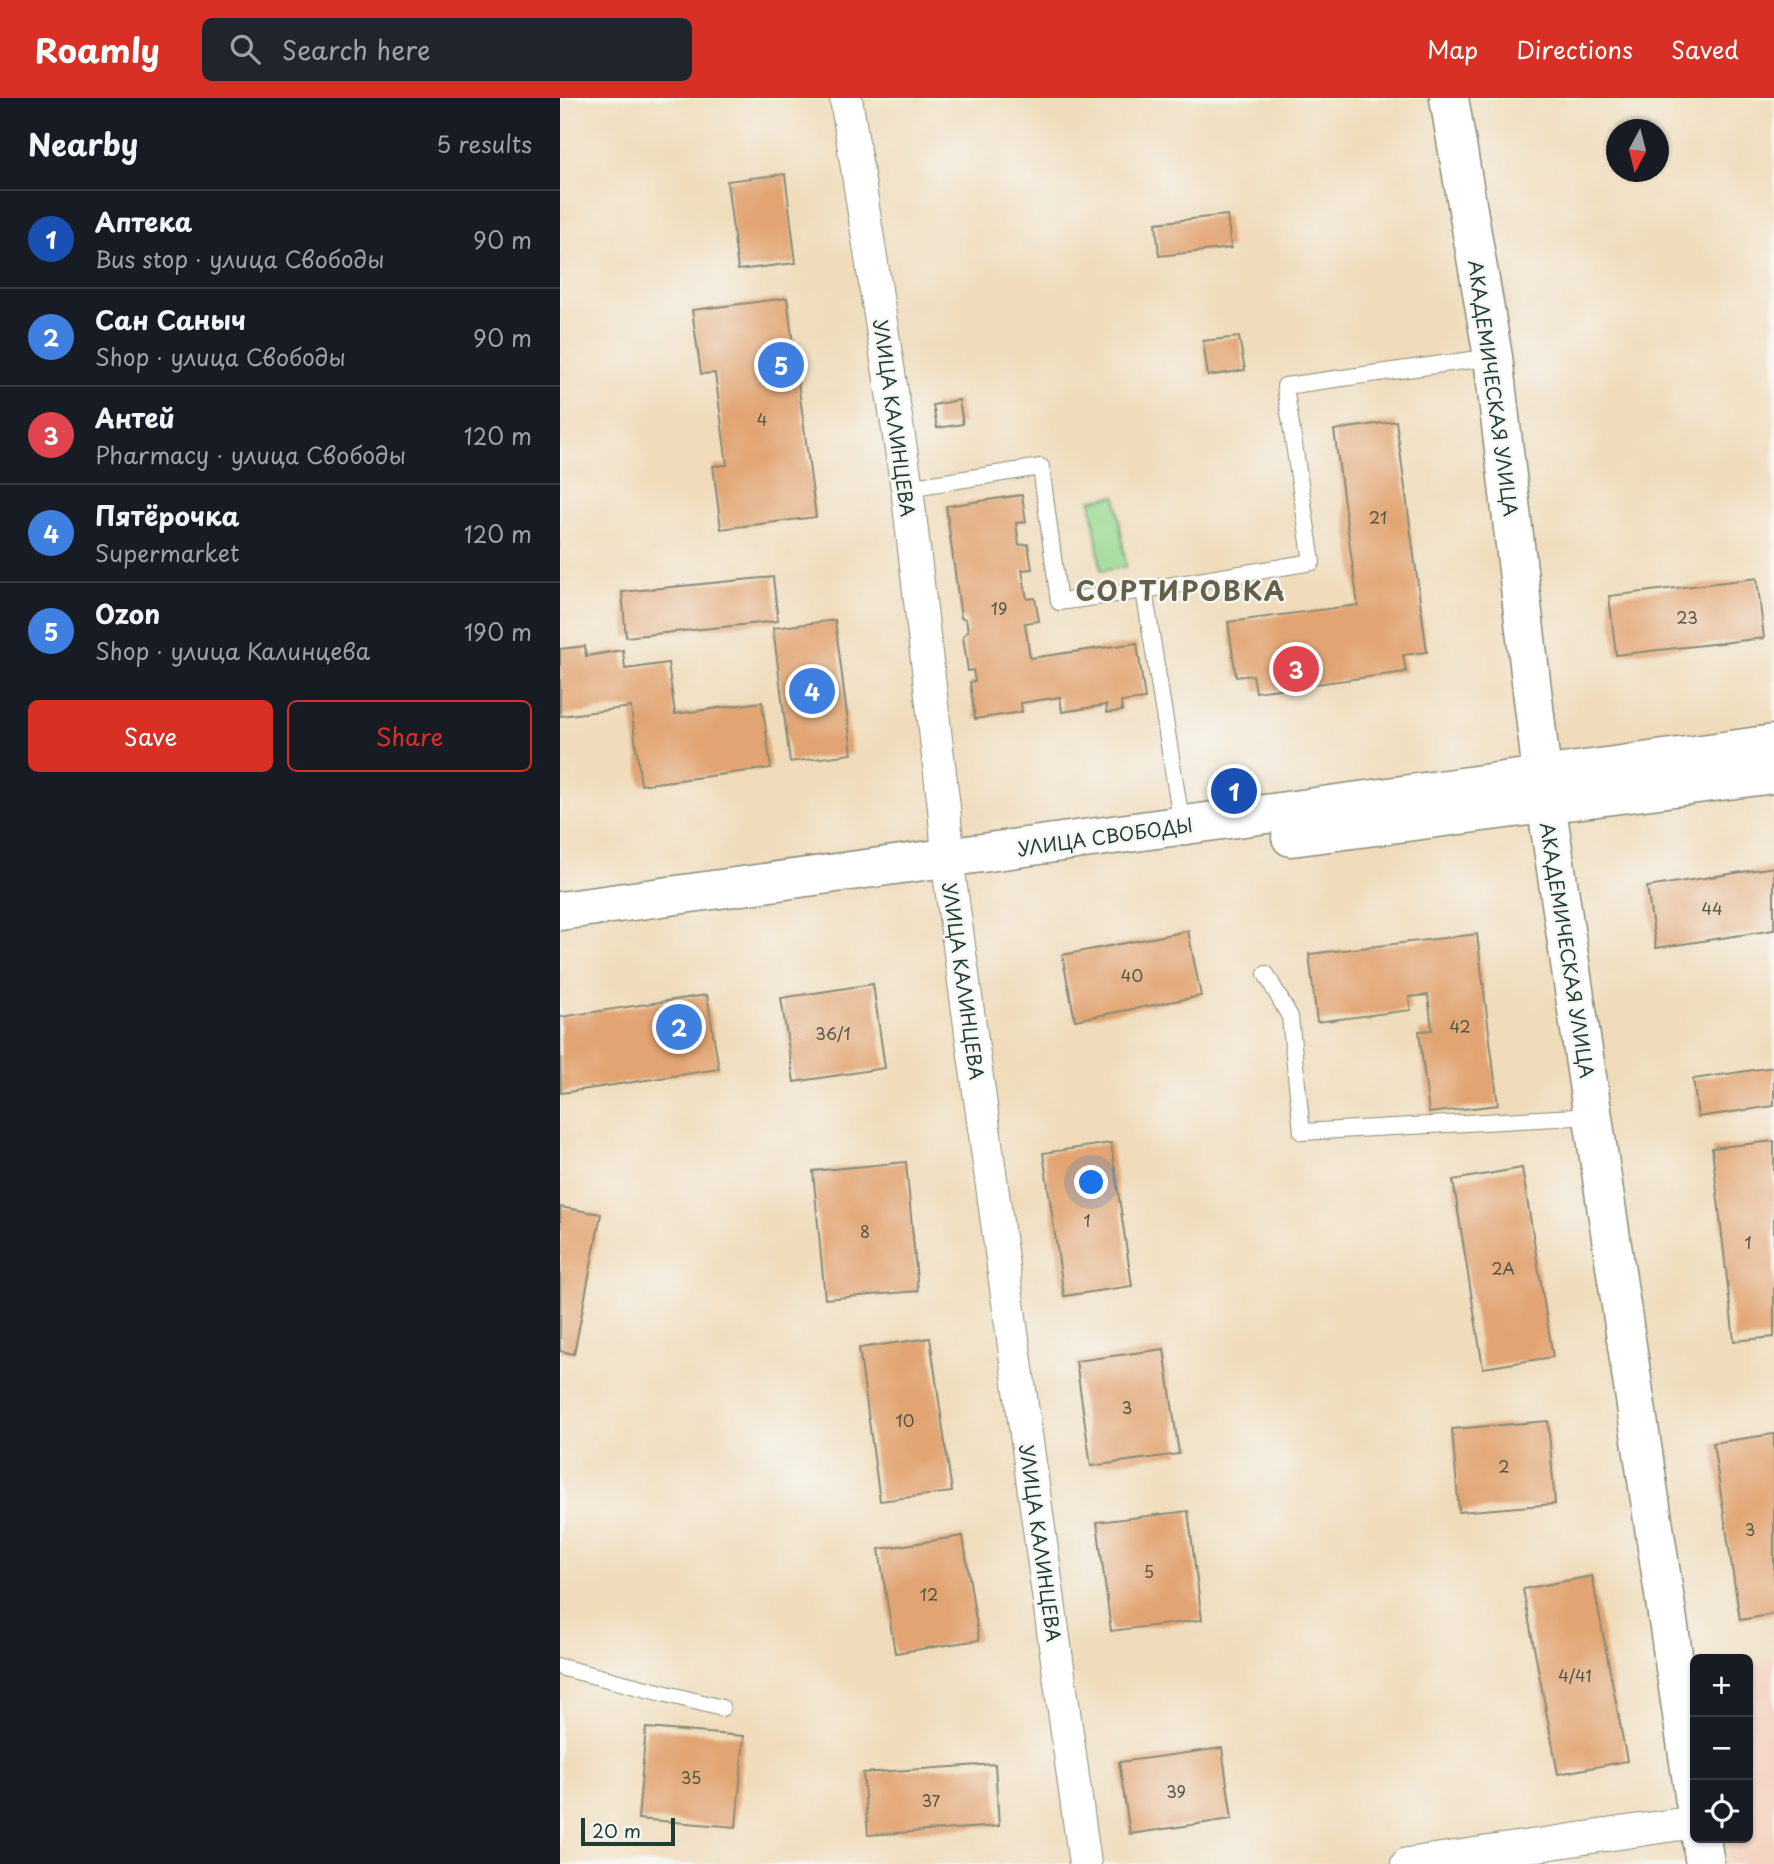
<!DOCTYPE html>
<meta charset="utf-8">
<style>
body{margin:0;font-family:"Playpen Sans",sans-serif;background:#20242c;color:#f1f3f6}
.controls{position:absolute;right:21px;bottom:21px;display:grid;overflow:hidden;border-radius:10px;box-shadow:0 2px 5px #0004}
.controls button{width:63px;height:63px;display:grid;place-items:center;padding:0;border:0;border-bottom:2px solid #363941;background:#171b24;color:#f1f3f6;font:35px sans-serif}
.compass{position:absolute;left:1046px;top:21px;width:63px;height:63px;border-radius:50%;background:#171b24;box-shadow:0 2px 5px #0004;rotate:187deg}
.scale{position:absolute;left:21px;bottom:18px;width:94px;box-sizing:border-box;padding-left:7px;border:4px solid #1f3d34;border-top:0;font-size:19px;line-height:24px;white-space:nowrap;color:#1f3d34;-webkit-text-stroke:5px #f6f6f2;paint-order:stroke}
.you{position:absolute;left:532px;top:1085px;width:24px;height:24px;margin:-18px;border:5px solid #fff;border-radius:50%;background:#1a73e8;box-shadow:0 0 0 10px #1a73e833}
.badge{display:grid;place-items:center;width:46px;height:46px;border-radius:50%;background:#d93025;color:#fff;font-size:23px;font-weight:700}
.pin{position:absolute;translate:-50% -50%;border:4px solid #fff;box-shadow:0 2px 7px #0006}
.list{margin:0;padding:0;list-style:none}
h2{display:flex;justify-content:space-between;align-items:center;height:91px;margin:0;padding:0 28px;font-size:30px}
h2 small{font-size:23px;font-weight:400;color:#9ea1a6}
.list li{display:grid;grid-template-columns:46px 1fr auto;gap:21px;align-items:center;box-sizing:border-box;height:98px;padding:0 28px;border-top:2px solid #363941}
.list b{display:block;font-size:26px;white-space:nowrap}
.list p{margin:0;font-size:23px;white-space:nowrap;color:#9ea1a6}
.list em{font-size:23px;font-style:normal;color:#9ea1a6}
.actions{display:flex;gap:14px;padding:21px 28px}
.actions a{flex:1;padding:16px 0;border:2px solid #d93025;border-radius:10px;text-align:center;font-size:24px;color:#d93025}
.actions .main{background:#d93025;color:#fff}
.icon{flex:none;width:38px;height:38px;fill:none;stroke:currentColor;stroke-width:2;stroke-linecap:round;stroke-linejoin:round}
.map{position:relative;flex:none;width:1214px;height:1766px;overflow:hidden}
header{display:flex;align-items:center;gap:42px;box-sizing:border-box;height:98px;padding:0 35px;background:#d93025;color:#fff}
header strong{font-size:33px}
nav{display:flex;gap:38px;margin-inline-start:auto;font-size:24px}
.search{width:490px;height:63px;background:#20242c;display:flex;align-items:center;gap:18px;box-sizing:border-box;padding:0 24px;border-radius:10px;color:#9ea1a6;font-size:26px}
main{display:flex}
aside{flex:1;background:#171b24}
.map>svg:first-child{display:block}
</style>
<header>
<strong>Roamly</strong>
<div class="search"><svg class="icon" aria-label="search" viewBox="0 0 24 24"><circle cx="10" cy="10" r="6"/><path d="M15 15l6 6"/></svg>Search here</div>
<nav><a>Map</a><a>Directions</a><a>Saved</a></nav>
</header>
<main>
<aside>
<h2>Nearby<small>5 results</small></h2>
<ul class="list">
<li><span class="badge" style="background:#1a4fb4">1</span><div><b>Аптека</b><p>Bus stop · улица Свободы</p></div><em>90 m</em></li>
<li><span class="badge" style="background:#3f7fe0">2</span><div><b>Сан Саныч</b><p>Shop · улица Свободы</p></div><em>90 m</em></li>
<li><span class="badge" style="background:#e0444e">3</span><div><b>Антей</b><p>Pharmacy · улица Свободы</p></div><em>120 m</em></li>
<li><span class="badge" style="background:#3f7fe0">4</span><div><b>Пятёрочка</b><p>Supermarket</p></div><em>120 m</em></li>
<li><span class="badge" style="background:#3f7fe0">5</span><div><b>Ozon</b><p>Shop · улица Калинцева</p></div><em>190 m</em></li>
</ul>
<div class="actions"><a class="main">Save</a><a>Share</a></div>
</aside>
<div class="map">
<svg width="1214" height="1766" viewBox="0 0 1214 1766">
<rect width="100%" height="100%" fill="#f6f6f2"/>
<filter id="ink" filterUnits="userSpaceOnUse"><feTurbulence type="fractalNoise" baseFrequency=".0143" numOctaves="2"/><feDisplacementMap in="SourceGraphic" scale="14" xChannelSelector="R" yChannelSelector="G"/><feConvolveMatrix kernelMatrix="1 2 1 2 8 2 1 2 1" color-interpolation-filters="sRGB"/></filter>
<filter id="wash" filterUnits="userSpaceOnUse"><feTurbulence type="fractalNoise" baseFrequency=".00686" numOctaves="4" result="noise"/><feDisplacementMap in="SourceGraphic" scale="28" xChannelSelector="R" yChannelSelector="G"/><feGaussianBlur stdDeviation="1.57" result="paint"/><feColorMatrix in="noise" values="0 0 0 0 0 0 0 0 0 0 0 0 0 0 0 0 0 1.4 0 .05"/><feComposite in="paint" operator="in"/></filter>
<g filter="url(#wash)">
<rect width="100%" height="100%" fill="#f0dcbb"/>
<!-- built -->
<path fill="#f4d3c1" d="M1214 1560V1766H1171L1167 1740H1188V1564Z"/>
<!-- green -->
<path fill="#96d78d" stroke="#5a8a60" stroke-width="2" d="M556 398 566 469 541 473 531 402Z"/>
<g id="blocks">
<!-- building -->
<path fill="#e2a472" d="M225 76 236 165 178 172 167 83Z
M667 117 671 150 599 158 596 125Z
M227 200 256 419 161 431 153 368 167 367 155 275 141 276 132 212Z
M679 239 685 272 648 278 643 243Z
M399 302 403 326 377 330 373 307Z
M836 323 867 554 843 557 846 574 696 594 693 577 676 579 668 524 798 507 774 332Z
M462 397 466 424 456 425 459 447 468 446 472 471 462 472 467 501 475 500 479 523 465 525 470 560 577 545 585 601 561 604 562 613 547 615 546 607 502 614 500 599 461 605 462 614 415 621 410 584 415 583 413 572 408 573 403 538 408 533 406 521 401 520 386 408Z
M213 479 218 523 66 539 62 494Z
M1197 480 1204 540 1056 557 1049 498Z
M275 522 292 656 230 664 213 530Z
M25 548 26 558 63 552 65 571 108 565 115 616 202 604 211 670 81 687 71 609 0 618V551Z
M1214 769V832L1096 850 1087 789Z
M628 833 641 898 515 922 502 857Z
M917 836 938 1007 869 1015 859 933 872 932 868 897 849 899 851 912 757 924 749 856Z
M313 886 325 970 234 984 221 900Z
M147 897 159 971 1 995 0 919Z
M1214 969V1008L1138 1019 1133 981Z
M1214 1043V1239L1174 1243 1152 1050Z
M551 1045 572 1188 504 1198 483 1055Z
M346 1064 358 1193 265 1201 253 1073Z
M962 1070 993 1259 923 1270 893 1082Z
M0 1109 41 1116 14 1256 0 1253Z
M370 1240 392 1394 320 1403 299 1250Z
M604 1251 619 1356 531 1368 516 1263Z
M988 1323 995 1406 899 1414 892 1331Z
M1214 1336V1516L1180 1522 1153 1345Z
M628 1413 642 1522 551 1533 537 1424Z
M403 1438 419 1542 335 1555 319 1451Z
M1032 1478 1067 1663 998 1676 963 1491Z
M86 1630 184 1638 176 1729 78 1721Z
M662 1650 672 1721 570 1736 559 1664Z
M435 1666 439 1728 308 1737 303 1675Z"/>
</g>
</g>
<g filter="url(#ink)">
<use href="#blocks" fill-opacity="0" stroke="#888c78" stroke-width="2"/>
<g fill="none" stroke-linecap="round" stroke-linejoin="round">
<defs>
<path id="service" d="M347 390 481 369 499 504 584 492 622 728
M584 492 752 464 725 288 933 259
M706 876 730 919 742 1034 1032 1018
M0 1569 162 1610"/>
<path id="minor" d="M286 0 347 390 384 710 390 782 525 1766
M847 1766 1135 1724"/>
<path id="tertiary" d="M889 0 933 259 982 677 1135 1704
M1141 1740 1145 1766"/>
<path id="secondary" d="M731 739 1214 676
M0 813 1214 646"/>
</defs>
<!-- service casing -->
<use href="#service" stroke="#888c78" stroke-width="18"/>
<!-- minor casing -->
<use href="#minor" stroke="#888c78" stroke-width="34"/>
<!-- tertiary casing -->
<use href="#tertiary" stroke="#888c78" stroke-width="41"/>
<!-- secondary casing -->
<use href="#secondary" stroke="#888c78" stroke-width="41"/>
<!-- service -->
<use href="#service" stroke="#fff" stroke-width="16"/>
<!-- minor -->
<use href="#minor" stroke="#fff" stroke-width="32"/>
<!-- tertiary -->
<use href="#tertiary" stroke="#fff" stroke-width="38"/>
<!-- secondary -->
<use href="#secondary" stroke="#fff" stroke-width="38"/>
</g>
</g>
<g text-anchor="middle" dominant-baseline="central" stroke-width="5" stroke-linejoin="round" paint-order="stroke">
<!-- number labels -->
<g font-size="16" fill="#505744">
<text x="202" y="321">4</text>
<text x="818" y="419">21</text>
<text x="439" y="510">19</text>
<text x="1127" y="519">23</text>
<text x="1152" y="810">44</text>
<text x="572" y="877">40</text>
<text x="900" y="928">42</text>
<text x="273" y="935">36/1</text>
<text x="527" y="1122">1</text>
<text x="305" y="1133">8</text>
<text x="1188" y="1144">1</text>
<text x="943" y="1170">2А</text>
<text x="567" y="1309">3</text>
<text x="345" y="1322">10</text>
<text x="944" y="1368">2</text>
<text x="1190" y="1431">3</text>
<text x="589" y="1473">5</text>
<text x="369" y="1496">12</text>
<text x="1015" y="1577">4/41</text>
<text x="131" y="1679">35</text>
<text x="616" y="1693">39</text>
<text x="371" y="1702">37</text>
</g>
<!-- street labels -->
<g font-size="19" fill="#1f3d34" stroke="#f6f6f2">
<text transform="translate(934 290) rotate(82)">АКАДЕМИЧЕСКАЯ УЛИЦА</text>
<text transform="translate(335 320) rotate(82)">УЛИЦА КАЛИНЦЕВА</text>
<text transform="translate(545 738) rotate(-8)">УЛИЦА СВОБОДЫ</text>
<text transform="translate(1008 852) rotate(81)">АКАДЕМИЧЕСКАЯ УЛИЦА</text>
<text transform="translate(404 883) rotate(82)">УЛИЦА КАЛИНЦЕВА</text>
<text transform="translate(481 1445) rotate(82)">УЛИЦА КАЛИНЦЕВА</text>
</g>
<!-- district labels -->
<g font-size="26" font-weight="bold" letter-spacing="2" fill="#63614a" stroke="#f6f6f2">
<text x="621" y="492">СОРТИРОВКА</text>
</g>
</g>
</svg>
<div class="controls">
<button>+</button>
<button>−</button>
<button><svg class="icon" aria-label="locate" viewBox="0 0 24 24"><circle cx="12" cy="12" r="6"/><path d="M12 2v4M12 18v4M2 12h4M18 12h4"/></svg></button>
</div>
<svg class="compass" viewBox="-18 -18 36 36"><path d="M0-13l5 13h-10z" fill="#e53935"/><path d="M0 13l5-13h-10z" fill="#9ea1a6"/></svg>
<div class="scale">20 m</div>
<div class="you"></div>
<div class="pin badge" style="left:674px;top:693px;background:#1a4fb4">1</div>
<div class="pin badge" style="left:119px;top:929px;background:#3f7fe0">2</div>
<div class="pin badge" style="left:736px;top:571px;background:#e0444e">3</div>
<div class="pin badge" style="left:252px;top:593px;background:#3f7fe0">4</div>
<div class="pin badge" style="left:221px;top:267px;background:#3f7fe0">5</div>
</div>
</main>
